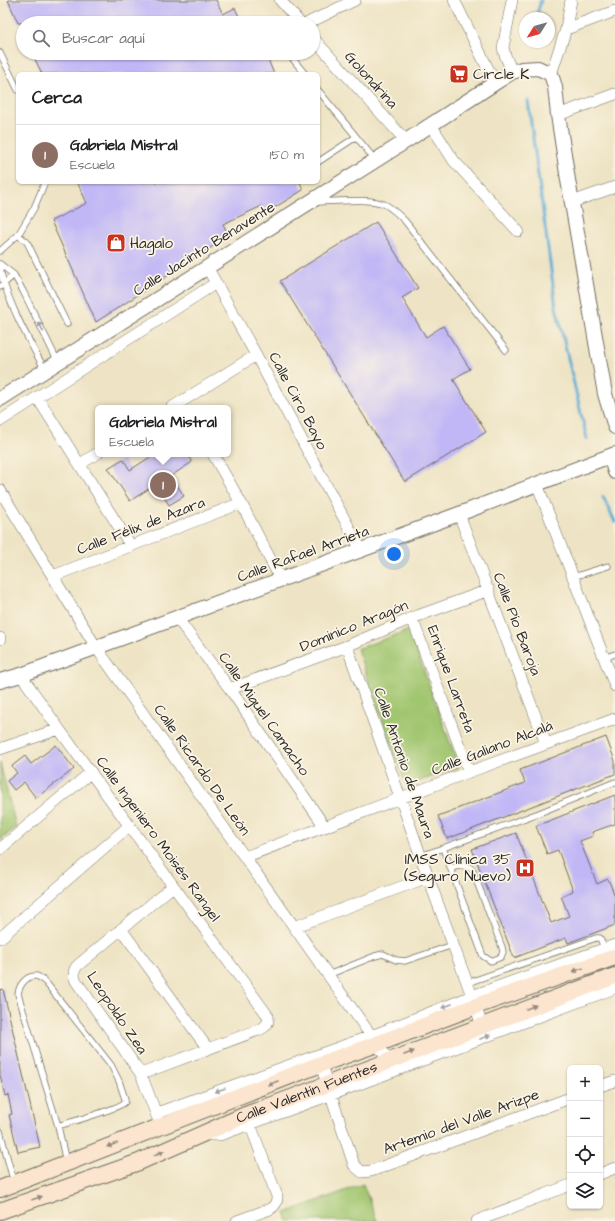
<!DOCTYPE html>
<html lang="es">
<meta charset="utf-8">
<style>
body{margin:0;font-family:"Architects Daughter",sans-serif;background:#f6f6f6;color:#202124}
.controls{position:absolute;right:12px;bottom:12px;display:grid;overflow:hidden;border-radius:6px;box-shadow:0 1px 3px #0004}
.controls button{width:36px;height:36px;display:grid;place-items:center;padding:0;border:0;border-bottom:1px solid #e0e0e0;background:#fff;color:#202124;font:20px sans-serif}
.compass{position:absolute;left:519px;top:12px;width:36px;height:36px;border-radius:50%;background:#fff;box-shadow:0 1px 3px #0004;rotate:233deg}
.you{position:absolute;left:394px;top:554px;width:14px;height:14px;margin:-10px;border:3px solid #fff;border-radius:50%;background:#1a73e8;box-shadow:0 0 0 6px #1a73e833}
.badge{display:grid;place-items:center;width:26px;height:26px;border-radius:50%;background:#1a73e8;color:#fff;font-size:13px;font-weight:700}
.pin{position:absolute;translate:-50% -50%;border:2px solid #fff;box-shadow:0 1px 4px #0006}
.popup{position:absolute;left:95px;top:405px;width:136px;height:52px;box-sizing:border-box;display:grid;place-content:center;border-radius:6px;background:#fff;filter:drop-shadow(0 1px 3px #0005);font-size:13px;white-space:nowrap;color:#757577}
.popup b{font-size:15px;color:#202124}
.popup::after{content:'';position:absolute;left:50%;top:100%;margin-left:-8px;border:8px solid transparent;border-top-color:#fff}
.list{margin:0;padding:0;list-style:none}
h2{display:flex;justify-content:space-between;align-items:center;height:52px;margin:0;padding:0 16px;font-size:17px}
h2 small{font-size:13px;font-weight:400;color:#757577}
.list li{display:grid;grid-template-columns:26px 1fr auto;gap:12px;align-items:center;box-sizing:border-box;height:60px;padding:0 16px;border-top:1px solid #e0e0e0}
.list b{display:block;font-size:15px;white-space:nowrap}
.list p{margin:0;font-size:13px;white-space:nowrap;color:#757577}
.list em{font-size:13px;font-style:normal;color:#757577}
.icon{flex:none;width:22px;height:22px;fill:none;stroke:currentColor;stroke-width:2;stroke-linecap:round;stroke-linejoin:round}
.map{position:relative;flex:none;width:615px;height:1221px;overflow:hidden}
.search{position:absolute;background:#fff;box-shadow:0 1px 3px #0004;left:16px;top:16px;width:304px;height:44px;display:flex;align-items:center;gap:10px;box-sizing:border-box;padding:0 14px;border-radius:22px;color:#757577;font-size:15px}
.panel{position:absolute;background:#fff;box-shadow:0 1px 3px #0004;left:16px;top:72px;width:304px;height:112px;border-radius:6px}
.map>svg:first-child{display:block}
</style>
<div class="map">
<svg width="615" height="1221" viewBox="0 0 615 1221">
<rect width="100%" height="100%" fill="#fcf5e5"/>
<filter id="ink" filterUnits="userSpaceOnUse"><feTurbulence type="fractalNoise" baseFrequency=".025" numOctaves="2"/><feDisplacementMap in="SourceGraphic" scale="8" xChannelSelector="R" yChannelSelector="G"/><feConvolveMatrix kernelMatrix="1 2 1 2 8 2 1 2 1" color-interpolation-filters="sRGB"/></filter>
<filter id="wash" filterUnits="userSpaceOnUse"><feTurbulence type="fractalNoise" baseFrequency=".012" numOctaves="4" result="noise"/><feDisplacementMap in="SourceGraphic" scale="16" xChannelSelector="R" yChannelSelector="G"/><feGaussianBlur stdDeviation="0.9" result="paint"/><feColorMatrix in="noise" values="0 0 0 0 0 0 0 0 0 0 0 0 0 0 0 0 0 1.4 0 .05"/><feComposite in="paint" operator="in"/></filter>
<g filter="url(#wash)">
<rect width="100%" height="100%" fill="#eee4c5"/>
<!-- green -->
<path fill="#a1c670" stroke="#66784e" d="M409 630 459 767 406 786 357 649Z
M0 763 16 827 0 841Z
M363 1184 377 1221H288L285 1213Z"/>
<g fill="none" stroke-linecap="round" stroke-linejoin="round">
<!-- stream -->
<path stroke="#5aacd5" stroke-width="3" d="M536 18 541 0
M528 101 556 307 587 439
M603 497 615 522"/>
</g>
<g id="blocks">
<!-- building -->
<path fill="#c1b7f6" d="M8 0H216L223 14 235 8 242 23H18Z
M32 53H258L262 59 267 57 274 74H42Z
M77 182H300L303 190 266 213 262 206 223 224 229 236 96 322 51 221 87 203Z
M376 222 418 288 402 298 426 337 443 326 470 369 453 379 486 432 405 482 280 281Z
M155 454H187L192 462 171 476 184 496 169 505 156 484 130 501 108 468 123 459 130 470Z
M606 737 615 761V774L447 839 438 816 525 783 520 770Z
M56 745 74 769 36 798 24 782 14 790 7 781 17 773 12 766 25 756 31 764Z
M615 795V824L592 832 593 836 580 841 597 884 608 879 615 896V925L568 943 566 938 514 958 472 849 516 833 551 923 569 916 561 896 573 891 558 850 547 854 536 826Z
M3 989 40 1147 18 1152 9 1115 12 1114 8 1095 5 1096 0 1075V990Z"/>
</g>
</g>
<g filter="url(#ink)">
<use href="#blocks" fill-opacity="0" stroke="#6f6c61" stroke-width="1"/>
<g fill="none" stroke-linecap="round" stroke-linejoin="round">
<defs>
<path id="service" d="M0 53 18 90
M288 53 305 74
M318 90 376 161
M318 162 356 137
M316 202C334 202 371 197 386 205 393 209 399 215 405 221L506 350
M18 235 27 242 67 324
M0 251 18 235 34 208 45 182
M0 264 14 275 23 291 58 362
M0 270C9 305 28 339 45 370
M0 287 14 275
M573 577 608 566
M604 658 615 654
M443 848 483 956 491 961 501 957 503 952 502 947 472 869C465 864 459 866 451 868
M421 856 539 813 615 782
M328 975 375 956 383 954 396 960 405 961 453 945
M467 983 596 938H600L605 950
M58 1126C68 1123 121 1108 125 1102 125 1101 125 1100 125 1099L119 1081 111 1065 47 984C44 981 41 977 36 976 26 975 19 986 18 994L58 1126 66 1162
M0 1131 14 1183"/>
<path id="minor" d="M280 0 300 23
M454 0 495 83
M308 23 355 0
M566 29 615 11
M313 38 406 141
M512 72 505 55 503 48 512 0
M551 74 566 29 571 0
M558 115 615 94
M431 125 454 161 518 231
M572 202 615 187
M207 267 256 355 361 550
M37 397 131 546
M171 408 256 355
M0 421 216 283
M213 454 241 503 281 580
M80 464 98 453
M537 484 615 686
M0 490 96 647 389 1061
M459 514 546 744
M53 576 241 503
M177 618 230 689 325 827
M412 618 469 772
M0 638V639
M347 646 428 877 472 996 482 1026
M21 675 59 729 268 1016C269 1022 267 1026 261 1029L141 1074
M230 689 347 646 412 618 489 590
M0 749 59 729
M0 849 91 772
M245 857 469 772 615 719
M294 927 428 877
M121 929 208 1049
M0 938 129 826
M319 1059 354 1165 362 1172 371 1171 570 1098
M600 1086 615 1081
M157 1113 371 1036 472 996 615 945
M158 1119 141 1074 76 981C73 975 73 971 77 966L173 886
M210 1135H220L330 1095 615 988
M600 1174 615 1168
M237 1221 270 1209C276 1205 277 1202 277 1196L250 1124
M477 1221 570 1185"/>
<path id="tertiary" d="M0 399 406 141 495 83 512 72 522 69 538 68 551 74 555 87 558 115 568 180 605 394 615 427
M610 456 615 472
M0 681 21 675 459 514 615 454"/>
<g id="secondary">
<path d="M0 1189 321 1064 377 1044 476 1006 615 957"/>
<path id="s1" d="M0 1211 139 1162 243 1116 615 976"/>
</g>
</defs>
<!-- service casing -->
<use href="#service" stroke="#6f6c61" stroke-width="7"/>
<!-- minor casing -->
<use href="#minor" stroke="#6f6c61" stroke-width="12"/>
<!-- tertiary casing -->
<use href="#tertiary" stroke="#6f6c61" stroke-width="16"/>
<!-- secondary casing -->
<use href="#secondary" stroke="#6f6c61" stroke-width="18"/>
<!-- service -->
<use href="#service" stroke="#fff" stroke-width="5.5"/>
<!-- minor -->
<use href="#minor" stroke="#fff" stroke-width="11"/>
<!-- tertiary -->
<use href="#tertiary" stroke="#fff" stroke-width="14"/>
<!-- secondary -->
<use href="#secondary" stroke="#fce5cf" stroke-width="16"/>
</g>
<!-- one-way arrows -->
<defs><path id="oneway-solid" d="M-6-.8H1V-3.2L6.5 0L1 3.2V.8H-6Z"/></defs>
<g fill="#a0a0a0">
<use href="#oneway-solid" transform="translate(41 327) rotate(-116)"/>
<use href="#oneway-solid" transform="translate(447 1006) rotate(159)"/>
<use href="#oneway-solid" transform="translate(485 1037) rotate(-21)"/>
<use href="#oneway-solid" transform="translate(220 1090) rotate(160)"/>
</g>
<g fill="#94887d">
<use href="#oneway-solid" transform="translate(578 970) rotate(161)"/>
<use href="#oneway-solid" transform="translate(531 1007) rotate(-21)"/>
<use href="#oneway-solid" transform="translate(409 1053) rotate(-21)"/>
<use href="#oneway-solid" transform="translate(273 1083) rotate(158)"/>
<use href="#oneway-solid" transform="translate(112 1145) rotate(160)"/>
<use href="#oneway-solid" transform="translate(159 1153) rotate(-24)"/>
<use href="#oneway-solid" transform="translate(37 1198) rotate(-19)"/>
</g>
</g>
<!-- icons -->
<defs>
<symbol id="supermarket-square" viewBox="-11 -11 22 22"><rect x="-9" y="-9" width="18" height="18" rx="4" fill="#c8321e" stroke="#fcf5e5"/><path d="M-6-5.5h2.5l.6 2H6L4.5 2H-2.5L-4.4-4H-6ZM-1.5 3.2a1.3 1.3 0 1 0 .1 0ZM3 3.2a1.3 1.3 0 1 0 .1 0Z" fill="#fff"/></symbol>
<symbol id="shop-square" viewBox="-11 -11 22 22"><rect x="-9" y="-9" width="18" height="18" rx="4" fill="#c8321e" stroke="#fcf5e5"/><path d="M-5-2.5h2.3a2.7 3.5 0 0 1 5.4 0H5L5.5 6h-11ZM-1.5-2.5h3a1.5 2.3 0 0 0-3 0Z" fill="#fff"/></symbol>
<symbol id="hospital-square" viewBox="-11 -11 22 22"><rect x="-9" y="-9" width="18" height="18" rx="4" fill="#c8321e" stroke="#fcf5e5"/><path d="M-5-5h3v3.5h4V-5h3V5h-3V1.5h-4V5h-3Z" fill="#fff"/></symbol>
</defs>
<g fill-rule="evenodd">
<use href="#supermarket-square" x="448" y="63" width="22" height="22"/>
<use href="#shop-square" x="105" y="232" width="22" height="22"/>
<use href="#hospital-square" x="514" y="857" width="22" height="22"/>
</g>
<g text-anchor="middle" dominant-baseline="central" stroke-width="3.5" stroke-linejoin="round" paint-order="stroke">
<!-- poi labels -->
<g font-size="15" fill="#2b2b2b" stroke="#fcf5e5" text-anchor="start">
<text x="473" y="74">Circle K</text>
<text x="130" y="243">Hagalo</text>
<text x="511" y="859" text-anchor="end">IMSS Clínica 35<tspan x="511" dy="17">(Seguro Nuevo)</tspan></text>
</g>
<!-- street labels -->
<g font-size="15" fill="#2b2b2b" stroke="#fcf5e5">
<text transform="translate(371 80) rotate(48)">Golondrina</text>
<text transform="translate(204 249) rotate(-32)">Calle Jacinto Benavente</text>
<text transform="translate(298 401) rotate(62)">Calle Ciro Bayo</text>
<text transform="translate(141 526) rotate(-21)">Calle Félix de Azara</text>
<text transform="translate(303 554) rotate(-20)">Calle Rafael Arrieta</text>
<text transform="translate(517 624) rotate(69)">Calle Pío Baroja</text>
<text transform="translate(354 626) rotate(-22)">Dominico Aragón</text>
<text transform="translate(451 679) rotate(70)">Enrique Larreta</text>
<text transform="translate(264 714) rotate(55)">Calle Miguel Camacho</text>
<text transform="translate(492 748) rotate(-21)">Calle Galiano Alcalá</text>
<text transform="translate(404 763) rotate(71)">Calle Antonio de Maura</text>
<text transform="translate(202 770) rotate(55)">Calle Ricardo De León</text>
<text transform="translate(158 839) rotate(54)">Calle Ingeniero Moisés Rangel</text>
<text transform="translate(117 1013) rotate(56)">Leopoldo Zea</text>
<text stroke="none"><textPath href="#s1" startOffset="329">Calle Valentín Fuentes</textPath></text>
<text transform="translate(461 1122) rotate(-20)">Artemio del Valle Arizpe</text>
</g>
</g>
</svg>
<div class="controls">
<button>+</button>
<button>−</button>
<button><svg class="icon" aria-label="locate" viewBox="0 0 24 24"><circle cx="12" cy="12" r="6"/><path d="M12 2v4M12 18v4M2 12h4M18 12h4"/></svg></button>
<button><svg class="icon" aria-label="layers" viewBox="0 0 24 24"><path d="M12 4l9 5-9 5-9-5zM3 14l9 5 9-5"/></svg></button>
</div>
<svg class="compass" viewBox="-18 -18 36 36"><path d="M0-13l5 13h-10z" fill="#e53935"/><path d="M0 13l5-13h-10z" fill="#757577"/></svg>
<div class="you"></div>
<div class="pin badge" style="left:163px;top:485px;background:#8d6e63">1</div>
<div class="popup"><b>Gabriela Mistral</b>Escuela</div>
<div class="search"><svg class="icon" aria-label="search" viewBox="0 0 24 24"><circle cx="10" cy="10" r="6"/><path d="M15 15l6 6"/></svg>Buscar aquí</div>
<section class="panel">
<h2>Cerca<small></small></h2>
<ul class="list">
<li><span class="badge" style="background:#8d6e63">1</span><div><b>Gabriela Mistral</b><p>Escuela</p></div><em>150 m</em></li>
</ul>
</section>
</div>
